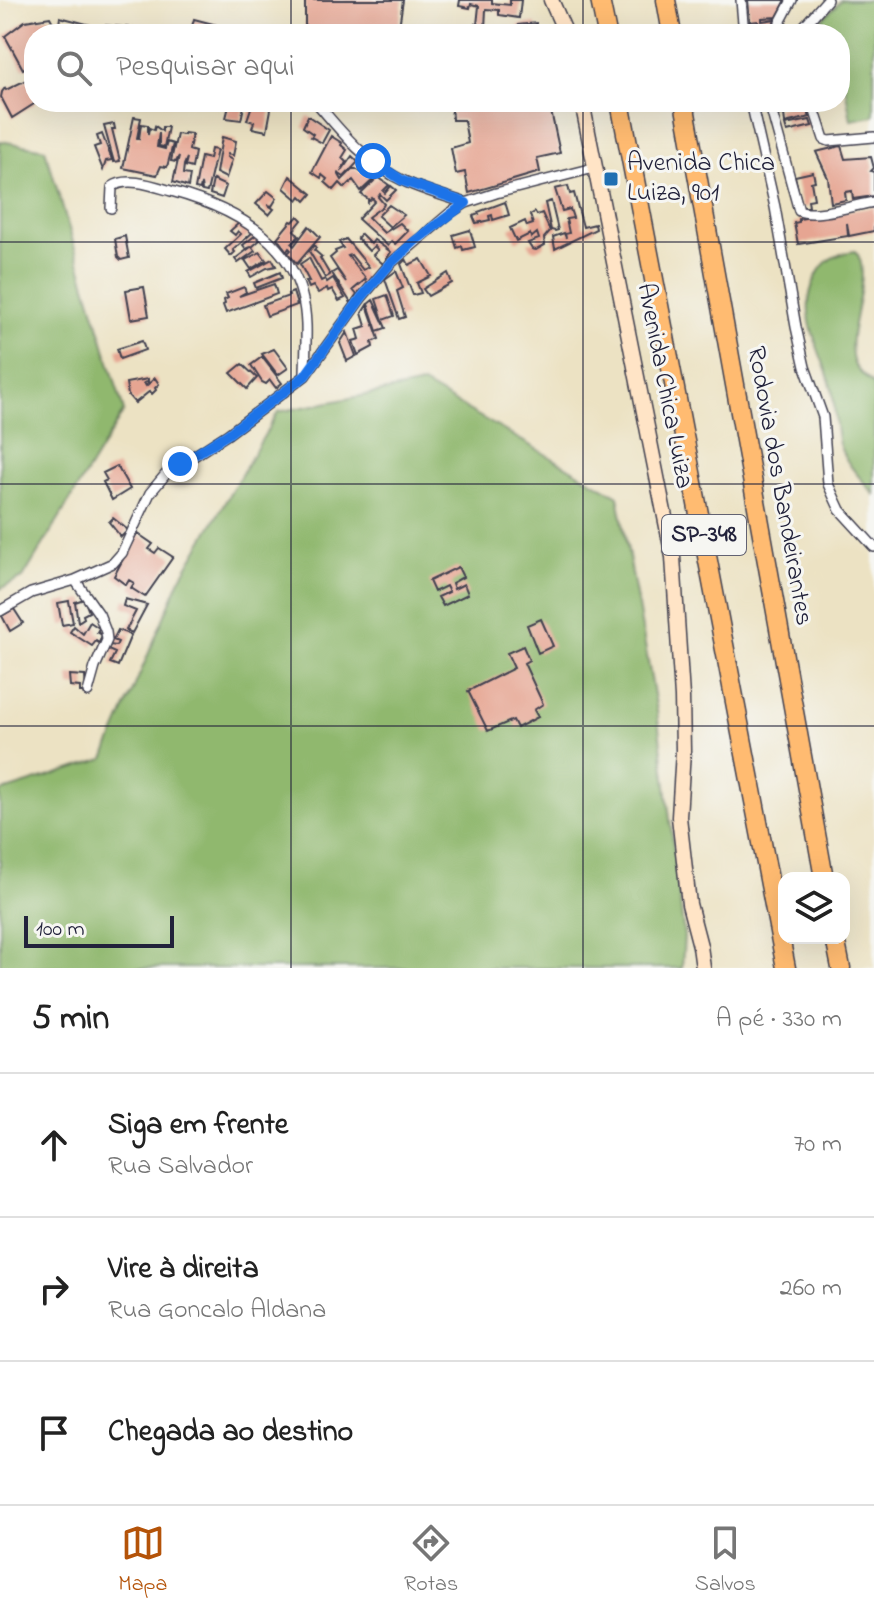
<!DOCTYPE html>
<html lang="pt">
<meta charset="utf-8">
<style>
body{margin:0;font-family:"Indie Flower",sans-serif;background:#f6f6f6;color:#222}
.controls{position:absolute;right:24px;bottom:24px;display:grid;overflow:hidden;border-radius:16px;box-shadow:0 8px 32px #0002}
.controls button{width:72px;height:72px;display:grid;place-items:center;padding:0;border:0;border-bottom:2px solid #e0e0e0;background:#fff;color:#222;font:40px sans-serif}
.scale{position:absolute;left:24px;bottom:20px;width:150px;box-sizing:border-box;padding-left:8px;border:4px solid #22223b;border-top:0;font-size:22px;line-height:28px;white-space:nowrap;color:#22223b;-webkit-text-stroke:6px #f6f6f2;paint-order:stroke}
.stop{position:absolute;width:24px;height:24px;margin:-18px;border:6px solid #1a73e8;border-radius:50%;background:#fff}
.stop.end{background:#1a73e8;border-color:#fff;box-shadow:0 2px 8px #0008}
.list{margin:0;padding:0;list-style:none}
h2{display:flex;justify-content:space-between;align-items:center;height:104px;margin:0;padding:0 32px;font-size:34px}
h2 small{font-size:26px;font-weight:400;color:#767676}
.list li{display:grid;grid-template-columns:52px 1fr auto;gap:24px;align-items:center;box-sizing:border-box;height:144px;padding:0 32px;border-top:2px solid #e0e0e0}
.list b{display:block;font-size:30px;white-space:nowrap}
.list p{margin:0;font-size:26px;white-space:nowrap;color:#767676}
.list em{font-size:26px;font-style:normal;color:#767676}
.icon{flex:none;width:44px;height:44px;fill:none;stroke:currentColor;stroke-width:2;stroke-linecap:round;stroke-linejoin:round}
.map{position:relative;flex:none;width:874px;height:968px;overflow:hidden}
.search{position:absolute;background:#fff;box-shadow:0 8px 32px #0002;left:24px;right:24px;top:24px;height:88px;display:flex;align-items:center;gap:20px;box-sizing:border-box;padding:0 28px;border-radius:32px;color:#767676;font-size:30px}
.sheet{height:536px;background:#fff}
nav{display:flex;justify-content:space-around;align-items:center;box-sizing:border-box;height:112px;border-top:2px solid #e0e0e0;background:#fff;font-size:22px;color:#767676}
nav a{display:grid;justify-items:center;gap:4px}
nav .on{color:#b45309}
.map>svg:first-child{display:block}
</style>
<div class="map">
<svg width="874" height="968" viewBox="0 0 874 968">
<rect width="100%" height="100%" fill="#f6f6f2"/>
<filter id="ink" filterUnits="userSpaceOnUse"><feTurbulence type="fractalNoise" baseFrequency=".0125" numOctaves="2"/><feDisplacementMap in="SourceGraphic" scale="16" xChannelSelector="R" yChannelSelector="G"/><feConvolveMatrix kernelMatrix="1 2 1 2 8 2 1 2 1" color-interpolation-filters="sRGB"/></filter>
<filter id="wash" filterUnits="userSpaceOnUse"><feTurbulence type="fractalNoise" baseFrequency=".006" numOctaves="4" result="noise"/><feDisplacementMap in="SourceGraphic" scale="32" xChannelSelector="R" yChannelSelector="G"/><feGaussianBlur stdDeviation="1.8" result="paint"/><feColorMatrix in="noise" values="0 0 0 0 0 0 0 0 0 0 0 0 0 0 0 0 0 1.4 0 .05"/><feComposite in="paint" operator="in"/></filter>
<g filter="url(#wash)">
<rect width="100%" height="100%" fill="#ece2c3"/>
<!-- forest -->
<path fill="#90b86e" stroke="#596d54" stroke-width="2" d="M841 0H874V116L851 120 840 59V34H808Z
M0 141 45 149 124 411 23 578 0 589Z
M855 251C874 271 847 326 852 356 853 369 865 377 874 385V494C861 479 845 463 839 444 835 430 835 405 832 389 822 350 796 317 816 277 824 259 836 254 855 251Z
M423 384 618 496 657 711 684 936 682 968H0V792L104 759 180 579 278 412Z"/>
<g id="blocks">
<!-- building -->
<path fill="#e6a592" d="M305 0H403L398 34H305Z
M460 0H492V3L510 5V0H521L519 18 499 15V10L486 9 485 28 481 32 474 30 475 24 477 25 479 6 471 4 470 8 459 6Z
M748 0H786L777 17 762 18V21L776 19 772 25 759 27 758 21 750 22Z
M50 17 58 32 60 17 102 28 103 25 144 29V34H34V75L28 66 23 69 5 36 25 21Z
M194 19 217 25 215 34H190Z
M536 23V34H518V25Z
M34 76V104L12 118 1 97 2 92 5 88 6 90Z
M230 102H245L241 120 226 118Z
M253 102 272 104 267 131 252 128 254 122 247 120Z
M451 102H549L560 153 537 158 540 172 469 193 465 172 456 174 451 148 468 143 464 120H452Z
M803 102 810 117 785 123 784 114 779 115 777 108Z
M308 116 329 130 322 143 311 137 313 134 303 127Z
M134 117 141 118 137 138 139 139 141 124 148 125V135L149 128 154 130 155 126 162 131V127H168L164 147 159 146V133L157 147 165 149 167 142 173 144 167 167 161 166 157 175 123 168Z
M810 120 812 126 787 132 785 125Z
M114 124 115 129H112L120 161 114 162 104 126Z
M184 133 192 134 189 150 195 152 192 168 185 166 187 158 184 165 183 174 190 175 188 187 173 182 179 156 176 162 171 161 177 134 184 135Z
M102 134 112 160 106 161 103 170 94 147 100 145 97 136Z
M331 136 342 143 341 145 347 150 342 158 346 162 341 172 352 156 358 162 344 177 338 173 342 180 354 168 361 172 367 168 376 177 361 191 353 180 345 188 340 183 334 190 325 182 327 179 322 175 321 178 312 172Z
M222 137 236 141 233 156 228 154 227 157 232 160 226 178 216 173Z
M841 146 845 159 871 157 874 168 871 171 874 172V196L853 199 852 191 845 192 846 200 831 203 828 178 816 152Z
M211 149 217 150 207 192 202 191 201 184 200 190 195 189 201 157 209 159Z
M813 172 815 181 811 182 814 199 808 200 809 207H802L795 176Z
M290 176 312 194 306 201 301 196 298 200 284 188Z
M378 177 389 185 383 191 385 193 391 186 396 190 386 200 380 194 378 197 384 204 383 206 368 217 384 233 400 223 408 231 395 244 392 241 388 246 358 219 375 201 372 198 368 202V199L361 194Z
M213 180 226 186 222 198 210 194Z
M568 186 570 194 574 193 583 227 595 224 596 229 555 249 553 237 564 233 566 238 565 234 569 233 566 219 573 218 570 209 562 211 555 189Z
M268 191 277 198 272 206 268 205 274 209 269 215 256 204Z
M551 201 558 230 555 231 551 230 545 203Z
M505 202 509 215 493 220 492 215 489 216 490 220 476 223 473 216 479 214 478 212Z
M389 205 404 215 390 227 378 216Z
M874 207V231L849 236 847 223 848 236 798 244 794 223 799 222V219Z
M535 212 537 215 542 213 550 231 544 238 545 245 536 250 532 249 528 243 539 239 537 233 531 238 530 234 516 241 510 228 525 221 527 226 533 224 530 215Z
M298 216 302 220 294 230 299 236 292 244 294 246 309 226 320 237 297 264 288 253 291 250 289 248 287 251 277 238 291 221 293 222Z
M240 222 253 232 233 250 235 252 231 256 225 249 241 234 238 231 235 235 230 231Z
M470 230 475 247 463 250 462 246 457 248 453 235Z
M361 234 371 244 374 240 391 252 383 264 373 255 378 250 374 246 369 251 357 238Z
M256 235 260 240 252 247 255 251 238 263 235 259 251 247 246 249 243 245Z
M125 236 129 258 121 260 118 257 115 239Z
M346 239 369 267 363 270 351 255 348 256 366 279 353 290 357 295 351 303 332 273 337 270 346 282 330 258 336 253 335 251 343 248 339 242Z
M314 245 316 248 314 250 322 257 320 258 330 275 325 278 309 251Z
M260 252 266 260 251 269 245 260Z
M309 258 321 281 325 279 327 282 333 278 345 298 339 301 332 289 328 291 327 288 318 293 313 286 309 288 306 281H309L300 264Z
M272 259 276 266 267 268 251 277 248 272Z
M406 259 409 265 421 259 431 276 417 283 421 293 413 295 401 264Z
M396 271 403 288 397 291 405 317 399 319 385 279Z
M280 272 282 278 256 288 254 283Z
M448 273 452 283 428 296 423 289Z
M274 284 277 294 226 313 223 305 225 304 224 300 228 298 226 294 244 287 246 292 239 296Z
M144 287 149 316 131 319 126 290Z
M293 292 297 305 267 316 263 305 289 296 288 294Z
M387 295 394 316 383 320 376 299Z
M373 300 386 328 377 331 368 304Z
M367 305 379 339 372 342 373 347 358 355 353 341 360 339 357 329 366 326 362 313Z
M347 332 356 356 347 361 340 343Z
M142 341 145 350 120 359 117 349Z
M274 349 288 368 278 375 262 354Z
M262 357 282 383 276 388 270 380 266 384 262 382 251 365Z
M242 364 257 378 247 389 231 373Z
M155 378 159 384 155 388 156 390 152 394 150 391 135 403 128 395 126 383 148 379V382L144 383 146 386Z
M117 466 130 489 112 500 103 482 107 480 103 473Z
M113 518 128 530 121 537 109 522Z
M137 533 153 544 149 549 155 553 159 548 173 557 145 597 131 588 134 583 129 580 126 585 114 576Z
M458 567 463 577 452 583 454 589 464 584 468 594 443 606 438 597 449 592 446 586 434 592 429 581Z
M84 599 89 612 83 615 84 618 78 622 75 602Z
M125 599 147 605 132 633 126 630 136 611 123 606Z
M69 601 73 623 62 625 58 603Z
M14 609 23 623 10 631 2 616Z
M541 619 553 646 538 653 527 625Z
M90 622 99 628 97 632 102 635 99 643 96 641 92 646 70 632 74 626 83 634Z
M118 630 131 635 118 666 110 663 115 653 108 650 110 645 116 646 118 642 113 640Z
M523 646 529 660 524 663 543 704 534 710 538 717 517 728 513 720 488 731 468 691 514 668 507 653Z
M69 675 85 676 86 692H80V687L70 686Z"/>
</g>
</g>
<g filter="url(#ink)">
<use href="#blocks" fill-opacity="0" stroke="#403f4f" stroke-width="2"/>
<g fill="none" stroke-linecap="round" stroke-linejoin="round">
<defs>
<path id="minor" d="M741 0 744 34
M774 34 792 0
M797 34 827 0
M316 102C341 132 369 166 406 182 425 191 446 196 466 203
M751 102 775 207 796 327 805 367 823 417 828 484 840 510 874 547
M769 102 799 211C815 218 855 205 874 202
M812 102 824 139 829 141 874 137
M111 208 112 187C127 176 154 186 171 191 226 206 287 235 302 296 309 321 305 350 305 376
M0 611 31 593 75 580
M88 692 95 667 107 640 106 632 99 614 75 580 113 563 122 553 150 493 166 474 228 434 305 376 362 297 390 264 450 213 466 203 496 193 594 168"/>
<path id="secondary" d="M551 0 566 34
M582 102 673 557 682 697 683 751 679 817 689 904 700 946 703 968"/>
<path id="motorway" d="M600 0 607 34
M666 0 672 34
M620 102 786 968
M684 102 824 878
M835 938 841 968"/>
</defs>
<!-- minor casing -->
<use href="#minor" stroke="#403f4f" stroke-width="12"/>
<!-- secondary casing -->
<use href="#secondary" stroke="#403f4f" stroke-width="17"/>
<!-- motorway casing -->
<use href="#motorway" stroke="#403f4f" stroke-width="21"/>
<!-- minor -->
<use href="#minor" stroke="#fff" stroke-width="9"/>
<!-- secondary -->
<use href="#secondary" stroke="#ffe4c6" stroke-width="14"/>
<!-- motorway -->
<use href="#motorway" stroke="#ffbb71" stroke-width="18"/>
</g>
</g>
<g fill="none" stroke-linecap="round" stroke-linejoin="round" filter="url(#ink)">
<!-- route -->
<path stroke="#1a73e8" stroke-width="10" d="M180 464 228 434 305 376 362 297 390 264 415 241 466 203 403 181 373 161"/>
</g>
<!-- grid -->
<path fill="none" stroke="#22223b" stroke-width="2" stroke-opacity="0.55" d="M291 0V34M583 0V34M291 102V968M583 102V968M0 242H874M0 484H874M0 726H874"/>
<!-- markers -->
<rect fill="#1f6fb2" stroke="#f6f6f2" stroke-width="3" x="603" y="171" width="16" height="16" rx="4"/>
<g text-anchor="middle" dominant-baseline="central" stroke-width="6" stroke-linejoin="round" paint-order="stroke">
<!-- shield labels -->
<rect fill="#f6f6f2" stroke="#626272" stroke-width="2" x="662" y="515" width="84" height="40" rx="6"/>
<g font-size="24" font-weight="bold" fill="#22223b">
<text x="704" y="535">SP-348</text>
</g>
<!-- poi labels -->
<g font-size="26" fill="#22223b" stroke="#f6f6f2" text-anchor="start">
<text x="627" y="164">Avenida Chica<tspan x="627" dy="30">Luiza, 901</tspan></text>
</g>
<!-- street labels -->
<g font-size="26" fill="#22223b" stroke="#f6f6f2">
<text transform="translate(664 386) rotate(79)">Avenida Chica Luiza</text>
<text transform="translate(779 486) rotate(80)">Rodovia dos Bandeirantes</text>
</g>
</g>
</svg>
<div class="controls">
<button><svg class="icon" aria-label="layers" viewBox="0 0 24 24"><path d="M12 4l9 5-9 5-9-5zM3 14l9 5 9-5"/></svg></button>
</div>
<div class="scale">100 m</div>
<div class="stop" style="left:373px;top:161px"></div>
<div class="stop end" style="left:180px;top:464px"></div>
<div class="search"><svg class="icon" aria-label="search" viewBox="0 0 24 24"><circle cx="10" cy="10" r="6"/><path d="M15 15l6 6"/></svg>Pesquisar aqui</div>
</div>
<section class="sheet">
<h2>5 min<small>A pé · 330 m</small></h2>
<ul class="list">
<li><svg class="icon" aria-label="ahead" viewBox="0 0 24 24"><path d="M12 20V5M6 11l6-6 6 6"/></svg><div><b>Siga em frente</b><p>Rua Salvador</p></div><em>70 m</em></li>
<li><svg class="icon" aria-label="right" viewBox="0 0 24 24"><path d="M7 20v-9h11M14 6l5 5-5 5"/></svg><div><b>Vire à direita</b><p>Rua Goncalo Aldana</p></div><em>260 m</em></li>
<li><svg class="icon" aria-label="arrive" viewBox="0 0 24 24"><path d="M6 21V4h12l-3 4 3 4H6"/></svg><div><b>Chegada ao destino</b></div></li>
</ul>
</section>
<nav>
<a class="on"><svg class="icon" aria-label="map" viewBox="0 0 24 24"><path d="M3 6l6-2 6 2 6-2v14l-6 2-6-2-6 2zM9 4v14M15 6v14"/></svg>Mapa</a>
<a><svg class="icon" aria-label="directions" viewBox="0 0 24 24"><path d="M12 3l9 9-9 9-9-9zM9 14v-3h6M13 9l2 2-2 2"/></svg>Rotas</a>
<a><svg class="icon" aria-label="saved" viewBox="0 0 24 24"><path d="M7 4h10v16l-5-4-5 4z"/></svg>Salvos</a>
</nav>
